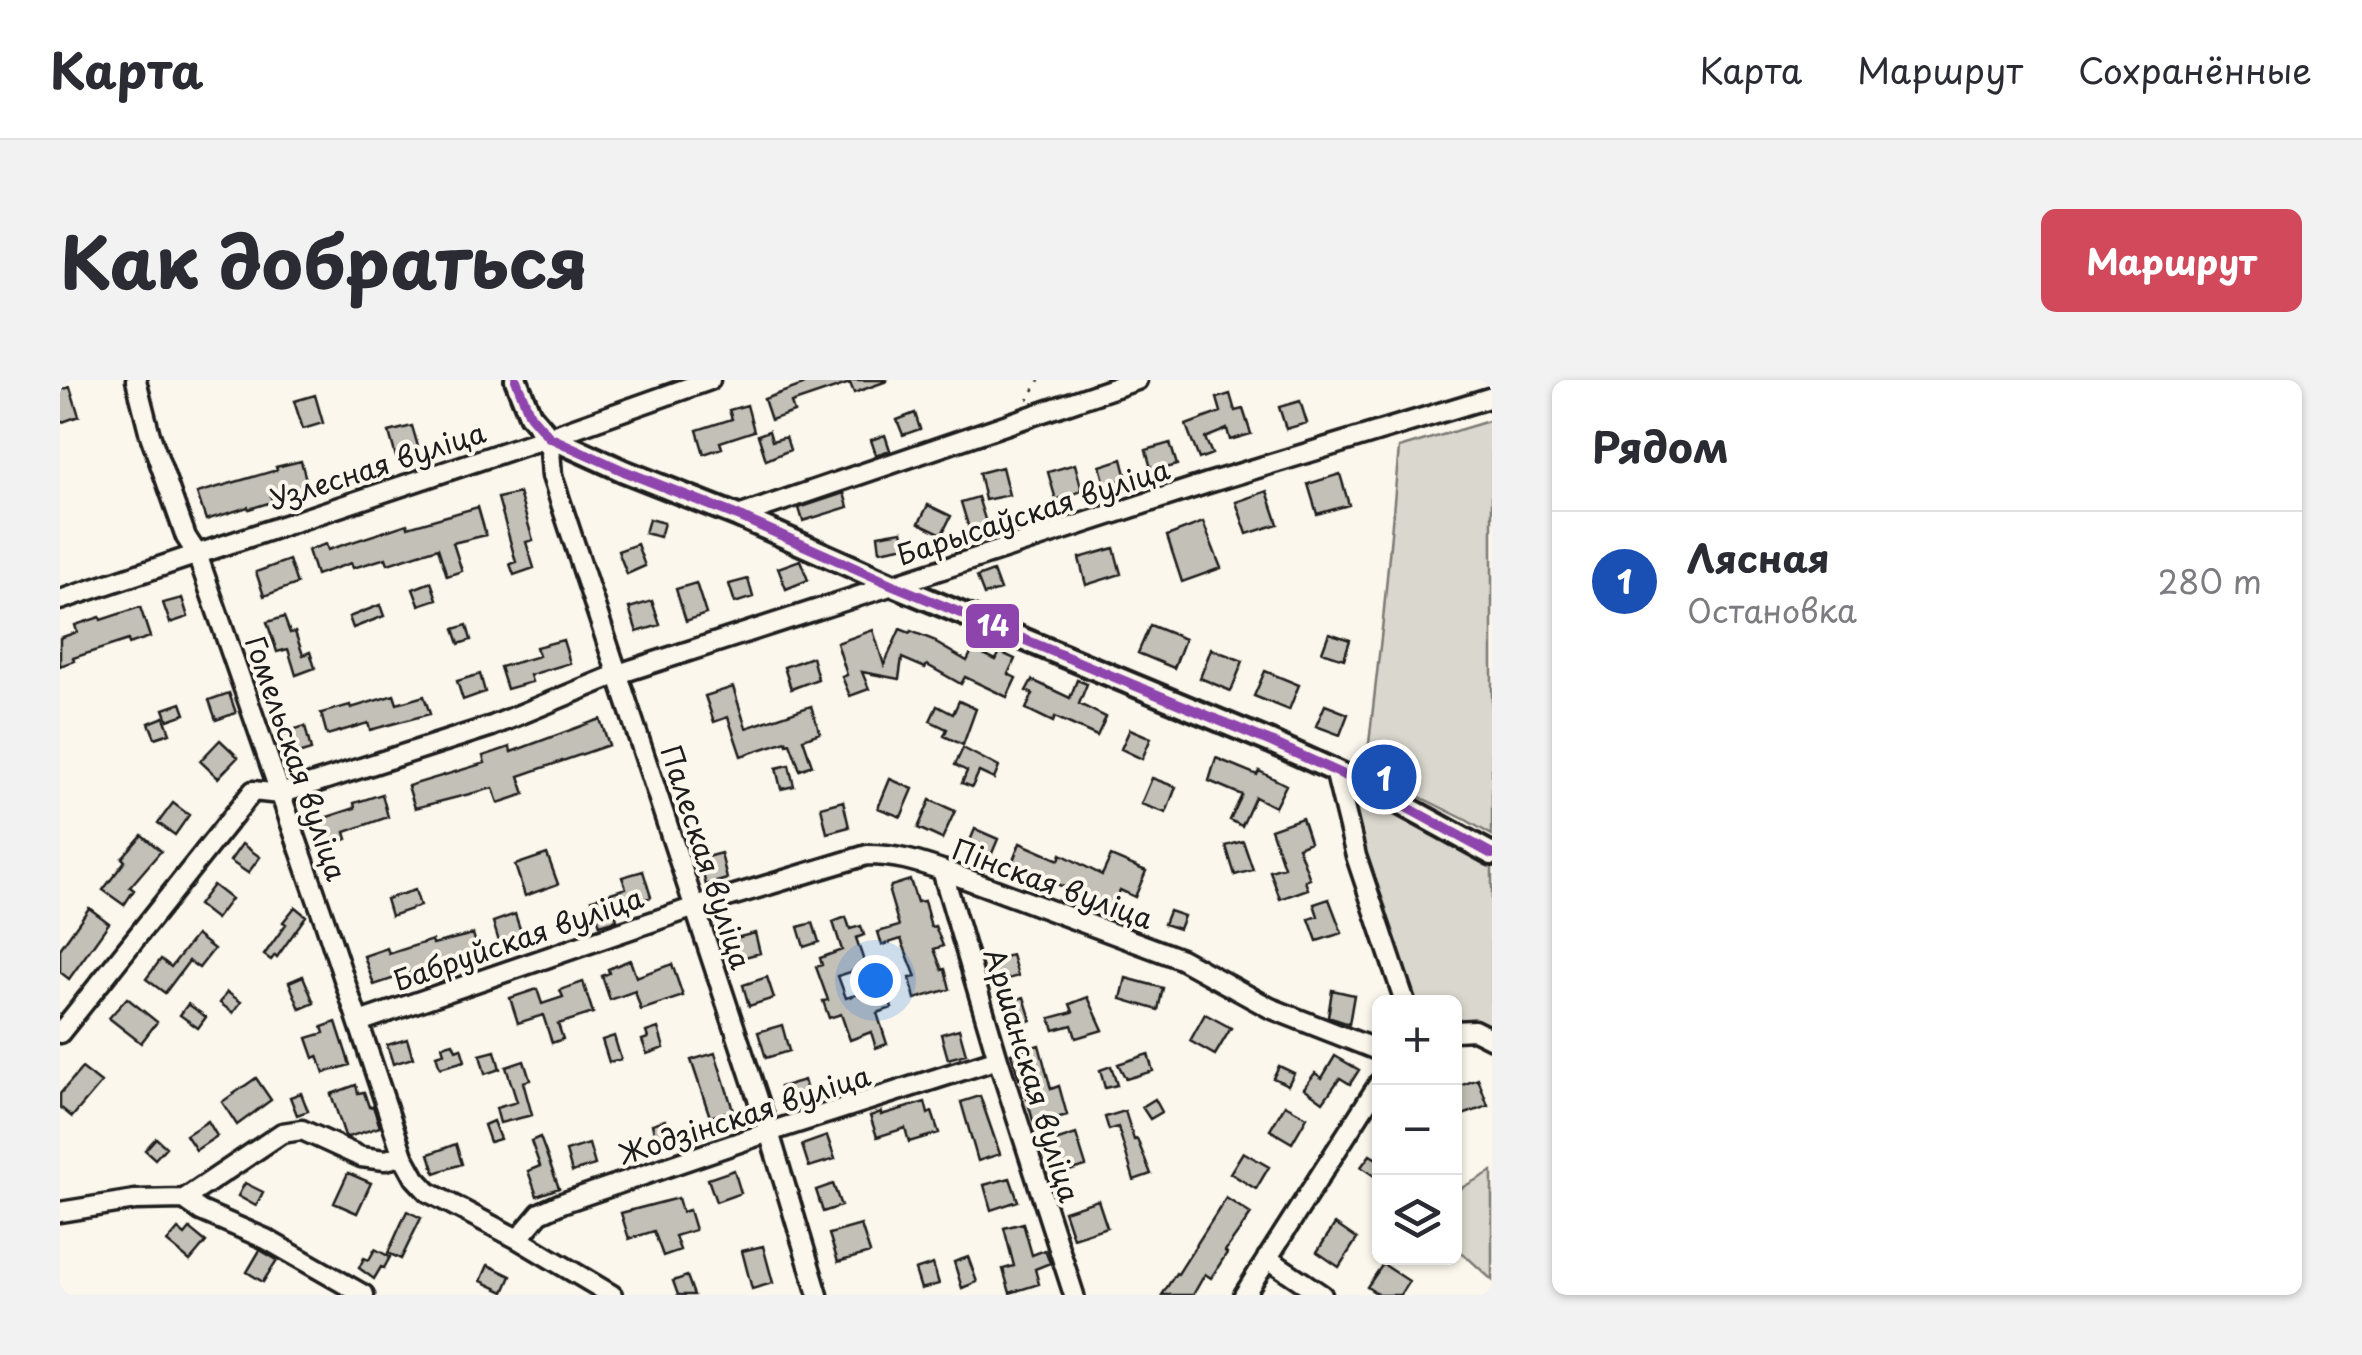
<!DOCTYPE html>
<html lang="ru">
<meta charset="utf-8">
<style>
body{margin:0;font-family:"Playpen Sans",sans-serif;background:#f2f2f3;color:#2b2b33}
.controls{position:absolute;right:30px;bottom:30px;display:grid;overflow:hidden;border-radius:15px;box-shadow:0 2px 8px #0004}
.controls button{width:90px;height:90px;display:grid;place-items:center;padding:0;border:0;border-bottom:2px solid #e1e1e2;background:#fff;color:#2b2b33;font:50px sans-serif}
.you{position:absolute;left:815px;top:600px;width:35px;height:35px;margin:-25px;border:8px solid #fff;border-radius:50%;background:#1a73e8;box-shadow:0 0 0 15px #1a73e833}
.badge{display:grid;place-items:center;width:65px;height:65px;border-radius:50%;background:#d1495b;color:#fff;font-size:32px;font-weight:700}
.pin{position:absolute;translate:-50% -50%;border:5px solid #fff;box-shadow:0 2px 10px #0006}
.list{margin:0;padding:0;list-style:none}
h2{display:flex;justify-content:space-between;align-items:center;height:130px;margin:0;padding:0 40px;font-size:42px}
h2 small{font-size:32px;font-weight:400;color:#7c7c81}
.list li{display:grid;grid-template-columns:65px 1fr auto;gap:30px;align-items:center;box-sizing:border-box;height:140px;padding:0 40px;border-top:2px solid #e1e1e2}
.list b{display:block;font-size:38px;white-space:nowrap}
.list p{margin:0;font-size:32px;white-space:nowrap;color:#7c7c81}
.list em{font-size:32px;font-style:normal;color:#7c7c81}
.icon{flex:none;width:55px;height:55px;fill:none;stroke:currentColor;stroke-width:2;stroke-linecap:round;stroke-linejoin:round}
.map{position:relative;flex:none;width:1432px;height:915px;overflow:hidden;border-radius:15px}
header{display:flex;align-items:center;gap:60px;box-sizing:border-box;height:140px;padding:0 50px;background:#fff;border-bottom:2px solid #e1e1e2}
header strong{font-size:48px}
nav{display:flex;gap:55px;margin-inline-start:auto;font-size:35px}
.intro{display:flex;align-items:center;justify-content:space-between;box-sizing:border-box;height:240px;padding:0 60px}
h1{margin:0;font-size:70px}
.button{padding:25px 45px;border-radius:15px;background:#d1495b;color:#fff;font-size:35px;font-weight:700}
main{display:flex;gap:60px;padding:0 60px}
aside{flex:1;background:#fff;border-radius:15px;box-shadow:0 2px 8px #0004}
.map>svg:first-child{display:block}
</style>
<header>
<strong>Карта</strong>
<nav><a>Карта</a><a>Маршрут</a><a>Сохранённые</a></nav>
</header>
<div class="intro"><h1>Как добраться</h1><a class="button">Маршрут</a></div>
<main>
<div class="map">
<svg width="1432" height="915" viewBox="0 0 1432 915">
<rect width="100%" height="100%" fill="#fbf7ec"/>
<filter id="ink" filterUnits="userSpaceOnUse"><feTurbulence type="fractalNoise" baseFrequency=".01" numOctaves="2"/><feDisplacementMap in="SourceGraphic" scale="20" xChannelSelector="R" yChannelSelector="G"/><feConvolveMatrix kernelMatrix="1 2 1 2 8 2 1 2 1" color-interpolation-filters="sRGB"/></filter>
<g filter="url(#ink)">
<!-- green -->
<path fill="#dad7ce" stroke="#7b7a75" stroke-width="2.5" d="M1432 40V455L1406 440 1306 390 1323 240 1339 68Z
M1298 417 1323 424 1432 482V646L1395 642 1394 622H1358L1347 603 1337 575 1326 528 1302 467 1294 422Z
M1432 791V900L1395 866 1394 812Z"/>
<!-- building -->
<path fill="#c3c0b8" stroke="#1c1c1c" stroke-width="2.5" d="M742 0H827V1L794 13 790 3 731 23 734 32 711 40 704 19 743 5Z
M10 7 19 36 0 43V10Z
M1170 14 1175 31 1183 29 1191 54 1170 60 1167 49 1145 58 1152 74 1139 79 1126 45 1161 32 1157 18Z
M255 15 263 43 243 49 234 21Z
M1240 21 1247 43 1226 49 1219 27Z
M687 25 694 51 660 62 662 68 644 74 637 50 672 39 669 30Z
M855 33 860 49 843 55 837 40Z
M352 46 359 70 336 77 329 52Z
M709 51 712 61 726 57 730 70 706 80 698 55Z
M825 55 830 70 816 75 811 60Z
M1110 63 1117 85 1092 92 1086 70Z
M1062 79 1067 98 1045 104 1040 86Z
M241 81 248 107 211 117 212 122 189 129 188 127 146 140 137 113 217 90 216 87Z
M1015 84 1022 111 996 120 988 92Z
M942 87 949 115 925 120 919 93Z
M1280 94 1289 125 1257 134 1248 104Z
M1207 111 1218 144 1187 154 1176 122Z
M459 113 473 160 466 162 474 188 454 195 450 184 456 182 438 118Z
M784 113 788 127 743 141 739 128Z
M918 117 927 146 910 152 901 122Z
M868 125 891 136 882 154 859 143Z
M418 127 426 155 393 163 402 191 387 196 378 168 328 184 326 178 293 188 291 183 256 195 248 170 266 164 268 170 347 144 348 147Z
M589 139 604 143 600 157 585 153Z
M1143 142 1161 188 1122 202 1107 156Z
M842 151 846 166 820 171 818 155Z
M577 164 585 186 567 194 558 171Z
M1054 168 1061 194 1026 205 1019 178Z
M229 180 237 204 204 216 196 192Z
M740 180 748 200 726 209 718 188Z
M933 191 940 210 924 215 917 197Z
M688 199 693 217 675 223 669 204Z
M371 202 377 219 359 225 353 209Z
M636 203 646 234 626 241 616 209Z
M122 218 128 237 110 243 103 223Z
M592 221 600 245 577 252 569 228Z
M320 225 324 236 293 248 289 237Z
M80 227 90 257 69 264 68 260 13 278 14 281 0 286V258L17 252 15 245 40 237 41 240Z
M224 237 230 253 235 252 243 275 250 272 255 288 236 295 228 269 217 272 207 242Z
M407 245 411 260 399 264 394 249Z
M1090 245 1125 259 1114 288 1078 273Z
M840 249 850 253 851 251 876 261V263L907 281 913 269 936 280 940 272 955 279 948 294 956 298 947 317 905 297 901 304 867 285 865 288 842 278 839 299 802 292 809 309 790 316 782 297 787 295 777 263 813 250 824 285Z
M1269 253 1290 260 1284 279 1262 272Z
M503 260 510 283 470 295 472 302 447 309 440 287 479 276 476 267Z
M1151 269 1183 281 1171 311 1140 298Z
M752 277 758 299 731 309 724 287Z
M1205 291 1239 305 1229 330 1194 316Z
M420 294 425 312 403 320 397 301Z
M972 300 1010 318 1017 300 1027 304 1019 324 1046 337 1037 356 995 337 993 342 966 329 973 314 966 311Z
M673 307 686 348 751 326 760 353 743 359 752 385 740 390 730 363 727 364 726 361 681 376 668 337 654 342 645 316Z
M169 313 176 333 156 340 149 320Z
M334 315 337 324 364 316 370 334 310 350 308 343 267 355 261 333 290 325 291 328Z
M899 321 916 329 903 365 884 356 887 349 870 341 877 326 893 334Z
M121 323 125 334 108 340 104 329Z
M1265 325 1288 334 1280 355 1256 346Z
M104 337 110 353 95 358 89 343Z
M540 339 549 365 459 396 465 414 438 423 433 408 355 428 348 406 425 383 423 376 450 367 451 372Z
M245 346 251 370 229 377 222 353Z
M1070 349 1091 358 1082 379 1061 369Z
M160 360 178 377 158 398 140 381Z
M903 368 939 387 934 399 919 392 912 407 902 403 907 391 895 385Z
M1156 378 1197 395 1199 391 1226 405 1215 427 1195 417 1182 446 1170 440 1182 415 1149 401Z
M729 385 734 406 721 409 716 388Z
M1092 398 1116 407 1106 433 1081 424Z
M830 399 853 409 841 437 818 428Z
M322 414 328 437 285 452 287 459 260 468 252 442 295 428 294 423Z
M870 420 895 431 882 459 858 448Z
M783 421 789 447 767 453 761 427Z
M113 423 129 435 115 455 98 443Z
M1242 438 1250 462 1238 467 1250 499 1245 501 1248 509 1220 519 1210 491 1224 487 1211 449Z
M915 449 938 459 930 478 907 468Z
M82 455 101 471 70 507 74 510 64 525 43 510 65 481 62 478Z
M1183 461 1193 490 1175 495 1166 466Z
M960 463 999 480 1001 474 1042 495 1051 476 1086 491 1075 517 1060 510 1052 529 975 494 974 498 950 488Z
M182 464 200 477 188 493 170 481Z
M661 473 667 499 646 505 639 479Z
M487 474 498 504 465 516 455 485Z
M583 491 591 517 554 530 557 540 540 545 532 519 566 508 562 497Z
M850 500 857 522 864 521 871 547 875 546 883 566 874 569 882 590 885 589 890 609 855 619 850 598 856 597 841 559 822 565 818 552 839 546 829 512 831 506Z
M153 505 171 519 156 539 138 525Z
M355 510 360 526 331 536 326 519Z
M1269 519 1282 553 1257 561 1249 539 1258 536 1254 524Z
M235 527 246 536 217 577 215 575 211 580 204 575 226 544 223 542Z
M29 528 49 543 9 599 0 592V569Z
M1109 531 1124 536 1119 549 1104 544Z
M455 534 463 558 440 565 433 542Z
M786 537 790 549 801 546 804 555 796 558 806 587 778 596 786 618 825 606 832 628 817 633 827 664 816 668 811 652 790 660 781 634 769 638 763 621 768 620 756 587 762 585 760 578 782 570 773 542Z
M753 543 759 562 744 567 738 547Z
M695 553 700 573 677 579 672 559Z
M413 554 419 574 380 587 381 591 356 599 353 592 314 605 304 576 327 568 329 574 372 560 373 564Z
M136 555 154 569 139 588 129 581 105 613 86 599 101 579 111 587Z
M952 575 958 596 936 603 929 581Z
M570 580 576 597 612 584 623 616 581 630 575 611 550 620 542 596 549 593 548 589Z
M243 596 254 623 240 629 229 602Z
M707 597 714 618 689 626 683 605Z
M1066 598 1103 608 1098 630 1061 619Z
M523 602 533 633 498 644 503 659 492 663 483 635 458 643 450 618 477 609 482 624 503 617 500 610Z
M1272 610 1294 615 1289 644 1268 637Z
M167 612 181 622 173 633 160 623Z
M964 617 971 640 951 647 944 623Z
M1028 617 1043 650 1016 658 1012 645 994 650 990 638 1013 632 1010 624Z
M67 618 97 642 81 663 49 638Z
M128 624 146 637 138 648 120 635Z
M1145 634 1171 648 1155 675 1130 661Z
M276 642 290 685 264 693 258 676 254 678 247 658 264 653 262 647Z
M722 645 729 671 706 678 698 652Z
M598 648 604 668 587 674 582 660 588 658 586 652Z
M899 649 906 674 888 679 881 654Z
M554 656 561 679 549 682 542 660Z
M347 659 353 678 333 684 327 665Z
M393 663 396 670 401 668 405 681 380 688 376 675 384 673 382 666Z
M979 665 991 709 999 706 1007 735 974 744 961 698 959 699 951 673Z
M435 671 440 689 425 694 420 675Z
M655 673 673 730 650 737 631 680Z
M1088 674 1093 691 1066 699 1058 684Z
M1275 676 1299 690 1290 704 1280 698 1263 722 1244 708 1255 693 1262 698Z
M464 681 470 700 463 702 472 735 440 743 436 728 457 722 446 687Z
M1051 686 1057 705 1045 708 1040 690Z
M1219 686 1234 693 1228 705 1213 698Z
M22 688 41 703 12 737 0 727V714Z
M196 698 211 720 177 745 162 722Z
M1418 699 1428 726 1394 738V708Z
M744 700 750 722 727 729 720 707Z
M296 705 298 713 304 712 309 727 313 726 320 747 288 757 285 756 271 714Z
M241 713 248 731 237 735 230 717Z
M920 716 940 774 918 781 901 722Z
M1095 719 1102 732 1090 739 1082 727Z
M865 722 868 734 872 732 879 753 849 762 845 748 817 757 810 736 821 732V735Z
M1225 725 1247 737 1232 763 1210 750Z
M1065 731 1074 760 1077 759 1091 794 1074 800 1058 747 1049 750 1045 737Z
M605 740 612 762 597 766 592 744Z
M148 741 157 756 136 770 126 755Z
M433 741 440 759 430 762 424 745Z
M1016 754 1026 786 996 795 986 764Z
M767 756 775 779 749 787 742 765Z
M480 757 499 808 477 816 468 791 480 786 471 761Z
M96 758 106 767 95 779 85 770Z
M396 764 402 784 375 793 369 774Z
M529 764 535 785 512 792 506 771Z
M1183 772 1209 787 1196 809 1170 793Z
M1310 775 1320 781V800L1301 787Z
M674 790 681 813 656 822 648 799Z
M288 793 311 803 297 833 274 823Z
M950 798 958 821 931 830 924 805Z
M185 803 203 812 196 826 178 816Z
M773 804 781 826 763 832 756 810Z
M618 818 622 832 629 830 635 850 615 856 620 870 603 876 594 851 569 859 561 833Z
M1166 818 1191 834 1165 871 1167 873 1151 898 1145 894 1133 915H1102L1116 893 1118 894Z
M1038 820 1047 847 1013 858 1004 831Z
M347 831 361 838 341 879 328 873Z
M963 843 972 875 985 870 990 883 975 889 979 904 950 913 943 889 954 886 944 848Z
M1275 844 1297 859 1279 887 1257 872Z
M801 845 810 873 778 882 769 854Z
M118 849 125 855 130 849 146 862 130 881 107 862Z
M703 866 713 903 692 909 682 871Z
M315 869 330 877 324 888 321 887 314 899 299 888 304 878 309 880Z
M200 870 217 880 203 902 187 892Z
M908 877 917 902 902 908 894 882Z
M873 884 879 904 861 909 855 890Z
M1323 884 1349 901 1340 915H1319L1307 907Z
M428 885 451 896 444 912 421 901Z
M627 896 634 915H618L613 901Z"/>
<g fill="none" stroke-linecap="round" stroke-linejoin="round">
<defs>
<path id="minor" d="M76 0 90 55 126 157 137 174 264 539 343 776 355 798 368 812 458 859 552 915
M489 57 492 96 709 752 758 915
M678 136 1077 0
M0 220 489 57 650 0
M1275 390 1296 476 1345 622
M882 490 938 679 1014 915
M299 642 635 527 807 475C836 475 855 481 882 490L1121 579 1210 628 1320 671
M1394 651 1414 650 1432 659
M0 653 193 411 220 414 432 346 558 294 1148 103 1432 17
M124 819 222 753 242 750 301 777 325 780 343 776
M0 832 75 820 124 819 141 831 206 859 304 915
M458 859 480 833 502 823 709 752 938 679
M1207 878 1262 915
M1184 915 1320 702"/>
<path id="major" d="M456 0 470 35 489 57 564 91 678 136 833 205 1211 362 1304 404 1432 474"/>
</defs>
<!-- minor casing -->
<use href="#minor" stroke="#1c1c1c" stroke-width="25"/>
<!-- major casing -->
<use href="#major" stroke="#1c1c1c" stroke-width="28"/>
<!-- path -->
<path stroke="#1c1c1c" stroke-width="2.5" stroke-dasharray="2.5 8" stroke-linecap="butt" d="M968 20 979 0"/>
<!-- minor -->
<use href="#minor" stroke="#fbf7ec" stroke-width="18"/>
<!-- major -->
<use href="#major" stroke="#fbf7ec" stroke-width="20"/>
<defs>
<path id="bus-1" d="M456 0 470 35 489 57 564 91 678 136 833 205 1211 362 1304 404 1432 474"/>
</defs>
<!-- bus-1 casing -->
<use href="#bus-1" stroke="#fbf7ec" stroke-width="18"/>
<!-- bus-1 -->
<use href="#bus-1" stroke="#8e44ad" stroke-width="10"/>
</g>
</g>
<g text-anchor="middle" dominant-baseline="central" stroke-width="8" stroke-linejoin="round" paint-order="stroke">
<!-- street labels -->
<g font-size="28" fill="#1c1c1c" stroke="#fbf7ec">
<text transform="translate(317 85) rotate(-18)">Узлесная вуліца</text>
<text transform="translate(973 131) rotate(-18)">Барысаўская вуліца</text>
<text transform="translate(237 378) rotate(71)">Гомельская вуліца</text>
<text transform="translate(647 477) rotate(72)">Палеская вуліца</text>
<text transform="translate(993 503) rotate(20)">Пінская вуліца</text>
<text transform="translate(458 558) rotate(-19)">Бабруйская вуліца</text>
<text transform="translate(973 695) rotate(73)">Аршанская вуліца</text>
<text transform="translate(684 734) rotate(-18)">Жодзінская вуліца</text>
</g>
</g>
<rect stroke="#fbf7ec" stroke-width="4" x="904" y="222" width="57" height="48" rx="10" fill="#8e44ad"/>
<g font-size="28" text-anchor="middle" font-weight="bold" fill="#fff">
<text x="933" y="256">14</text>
</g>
</svg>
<div class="controls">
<button>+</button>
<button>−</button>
<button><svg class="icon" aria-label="layers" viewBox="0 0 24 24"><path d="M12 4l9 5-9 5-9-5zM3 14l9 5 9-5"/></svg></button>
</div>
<div class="you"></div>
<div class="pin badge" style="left:1324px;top:397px;background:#1a4fb4">1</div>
</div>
<aside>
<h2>Рядом<small></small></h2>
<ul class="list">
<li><span class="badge" style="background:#1a4fb4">1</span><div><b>Лясная</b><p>Остановка</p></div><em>280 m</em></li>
</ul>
</aside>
</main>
